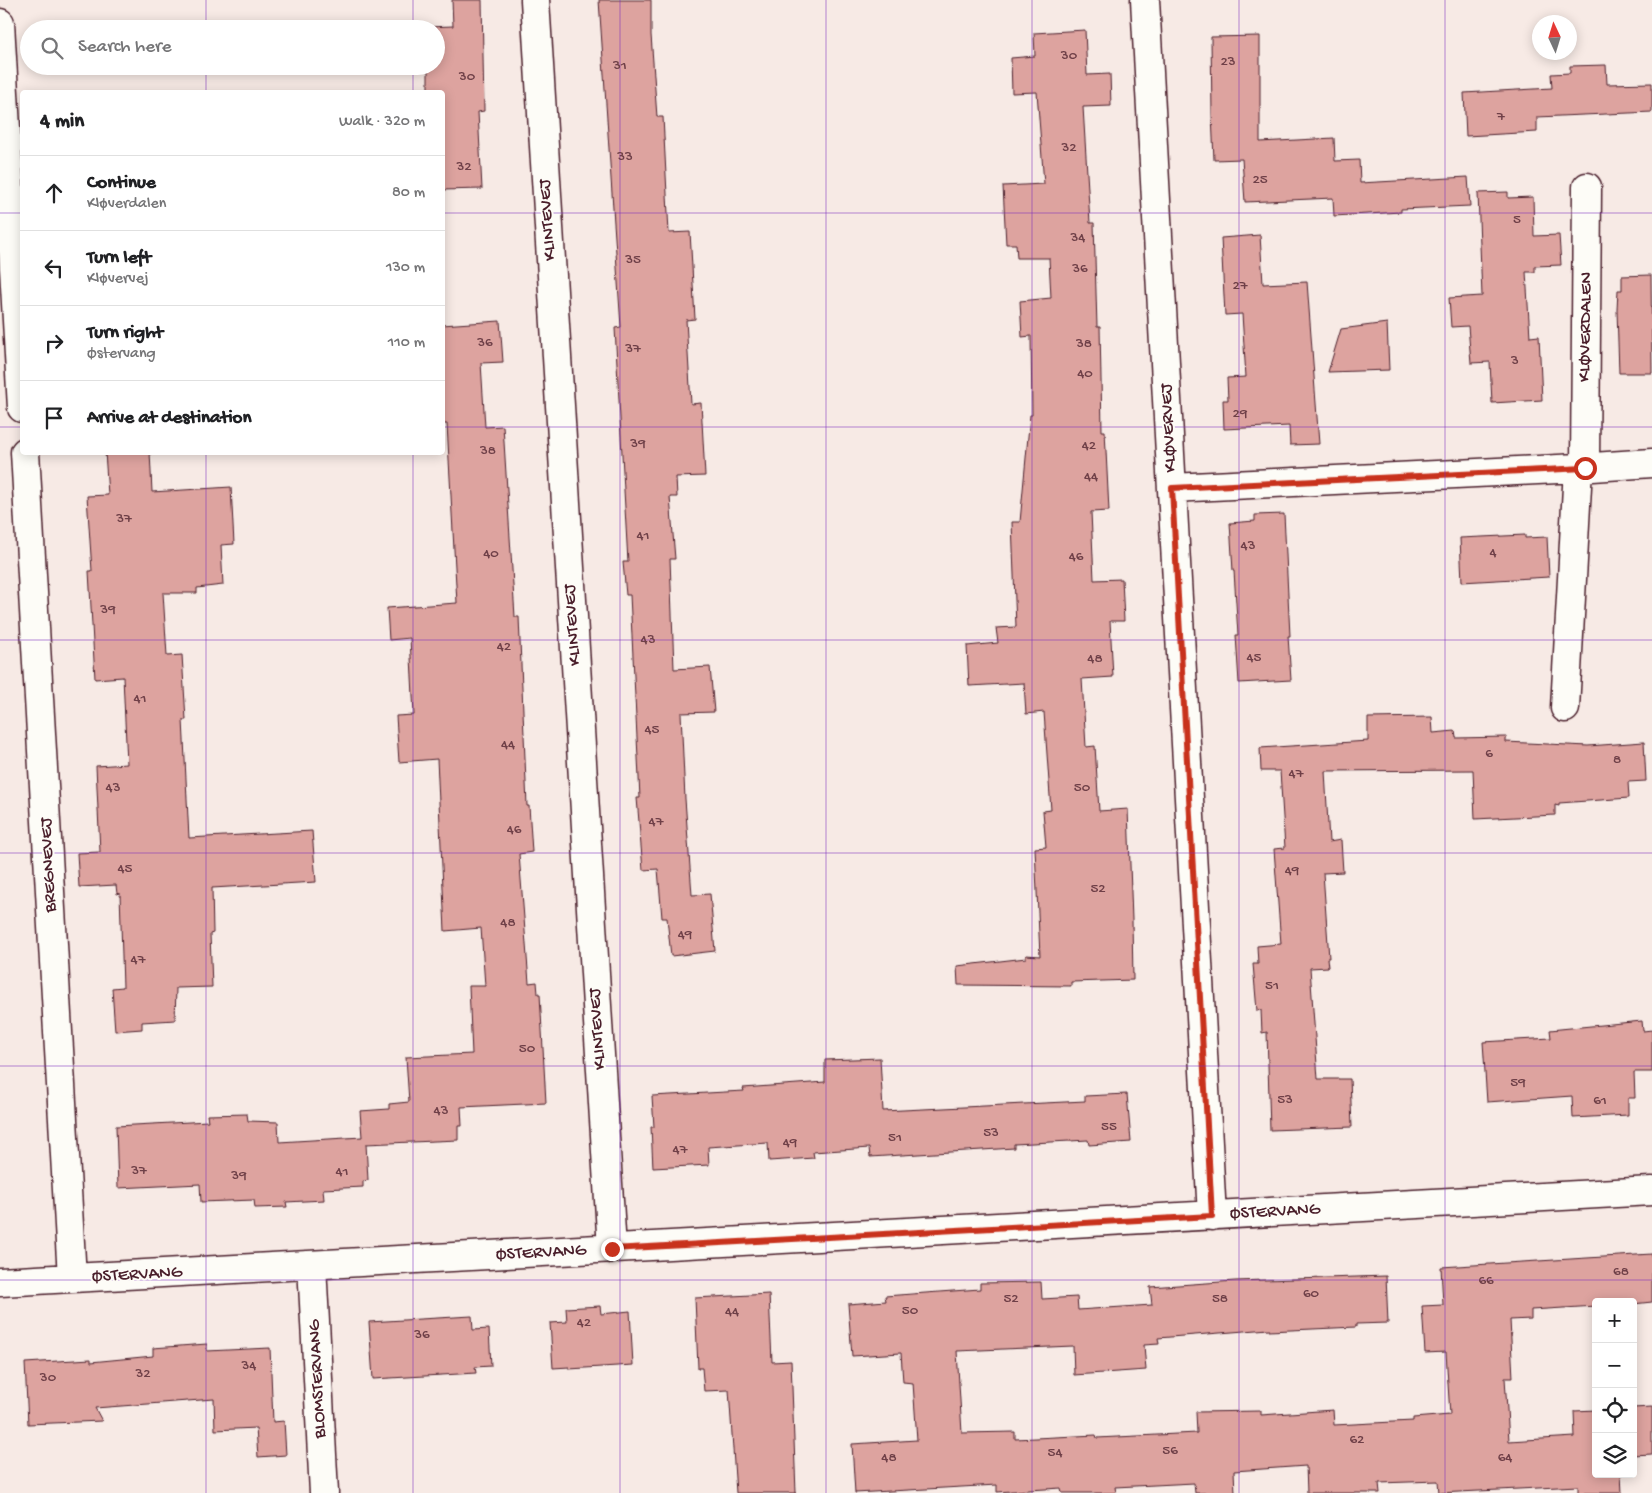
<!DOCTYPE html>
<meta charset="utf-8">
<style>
body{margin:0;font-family:"Gochi Hand",sans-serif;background:#f6f6f6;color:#202124}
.controls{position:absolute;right:15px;bottom:15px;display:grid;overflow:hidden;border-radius:5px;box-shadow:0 2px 12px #0003}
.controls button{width:45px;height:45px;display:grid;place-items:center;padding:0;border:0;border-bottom:1px solid #e0e0e0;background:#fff;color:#202124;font:25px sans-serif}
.compass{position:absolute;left:1532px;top:15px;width:45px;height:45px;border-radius:50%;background:#fff;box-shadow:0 2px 12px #0003;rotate:356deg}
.stop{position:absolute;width:15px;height:15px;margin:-11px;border:4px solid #c8321e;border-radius:50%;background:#fff}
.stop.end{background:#c8321e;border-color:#fff;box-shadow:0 1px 5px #0008}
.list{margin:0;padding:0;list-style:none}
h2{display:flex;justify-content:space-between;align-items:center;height:65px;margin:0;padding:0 20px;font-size:21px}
h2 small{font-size:16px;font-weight:400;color:#757577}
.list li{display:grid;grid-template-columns:32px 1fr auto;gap:15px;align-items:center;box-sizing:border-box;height:75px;padding:0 20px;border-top:1px solid #e0e0e0}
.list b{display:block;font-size:19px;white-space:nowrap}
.list p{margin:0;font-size:16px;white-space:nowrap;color:#757577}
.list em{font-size:16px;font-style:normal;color:#757577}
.icon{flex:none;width:28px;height:28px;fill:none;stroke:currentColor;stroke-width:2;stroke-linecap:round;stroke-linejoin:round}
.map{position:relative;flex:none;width:1652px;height:1493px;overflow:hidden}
.search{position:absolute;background:#fff;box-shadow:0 2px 12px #0003;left:20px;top:20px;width:425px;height:55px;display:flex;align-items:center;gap:12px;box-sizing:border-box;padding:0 18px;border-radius:28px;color:#757577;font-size:19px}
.panel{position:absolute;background:#fff;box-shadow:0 2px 12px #0003;left:20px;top:90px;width:425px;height:365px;border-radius:5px}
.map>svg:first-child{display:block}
</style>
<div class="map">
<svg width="1652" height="1493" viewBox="0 0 1652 1493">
<rect width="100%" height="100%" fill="#f7eae5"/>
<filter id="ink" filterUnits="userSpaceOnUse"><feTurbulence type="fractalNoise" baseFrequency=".02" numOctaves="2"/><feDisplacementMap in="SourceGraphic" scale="10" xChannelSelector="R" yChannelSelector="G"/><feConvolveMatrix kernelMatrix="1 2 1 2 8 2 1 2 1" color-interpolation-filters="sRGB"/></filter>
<g filter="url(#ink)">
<!-- building -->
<path fill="#dda39f" stroke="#4a1f2b" d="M452 0H482L484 111 478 112 482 189 442 190V92H428V66H436V29H427V27L453 26Z
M599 0H651V35L657 117H663L669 233 690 232 695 319 686 320 691 404 701 403 705 476 676 477 677 497H670L675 559H670L674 669 710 667 714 712 681 713 685 799 692 895 710 894 715 951 671 956 667 918H662L658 869 643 870 637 798H640L630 595H626L623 562H628L615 328 621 327Z
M1085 30 1087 75 1110 74 1111 106 1083 107 1090 223H1094L1097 327H1100L1102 431H1105L1109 511 1091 512 1094 580 1122 579 1124 621H1110L1113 677 1082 679 1086 747 1095 746 1099 811 1128 809 1132 920 1133 980 1071 982V986L958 985 957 966 1026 958V955L1040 956 1035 848 1046 847 1043 811 1051 810 1044 712 1026 714 1024 683 969 686 967 646 998 643 996 628 1016 627 1012 522H1020L1030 415H1032L1031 336 1022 337 1020 301 1051 298 1049 258H1017L1016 244H1006L1003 186 1044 184 1037 92 1012 93 1011 58 1035 56 1034 33Z
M1260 36V142L1334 138 1335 161 1359 160 1360 183 1468 177 1470 206 1401 209V212L1334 216 1333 198 1245 202 1242 159 1214 160 1212 115 1211 37Z
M1606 65 1607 84 1652 83V112L1537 117V132L1466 136 1464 93 1552 88 1551 74 1570 73V66Z
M1508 192V198L1533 197 1534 236 1559 235 1561 265 1535 266V272H1526L1530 337 1539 336 1542 400 1492 403 1490 362 1471 363 1468 326 1451 327 1449 298 1482 296 1478 193Z
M1260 235 1263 284 1307 282 1319 444 1290 445 1289 426 1224 429 1223 400H1228L1227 378 1246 377 1242 314 1225 315 1221 238Z
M1651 275 1652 373H1619L1617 310 1618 290H1622V276Z
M500 321 503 362 481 363 485 427 503 426 515 617H519L527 806H529L532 852 519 854 529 983 537 982 538 994H540L546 1103 461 1107 462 1126H458V1140L366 1144 368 1180 363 1181V1187L323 1189 324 1200 286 1202 287 1207 255 1208 254 1200 201 1202 200 1184 118 1188 116 1126 208 1121 207 1115 247 1114 248 1121 278 1122 279 1142 362 1137 360 1111 389 1109V1104L409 1102 406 1057 472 1054 469 986H485L481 928 445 931 437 759 399 762 396 716 414 715 410 638 389 640 387 608 457 603 447 424H442V325Z
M1387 323 1389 370 1328 372 1341 329Z
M105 452H150L152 492 231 487 234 544 221 545 223 585 197 588V593H163L167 656 182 655 186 720H183L189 838 312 831 316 882 212 888 213 933 210 934 212 987 176 988 175 1020 142 1022V1029L115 1031 112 988 123 987 120 893 117 894 116 885 79 887 77 853 100 852 96 766 127 764 123 677 95 679 89 571H92L87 496 108 495Z
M1284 514 1290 636H1288L1291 680 1239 683 1236 635H1238L1234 571H1233L1230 523 1255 521V515Z
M1525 535V538L1547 537 1549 577 1462 582 1460 538Z
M1432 717 1433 733 1455 731 1456 738 1506 737V742L1588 746 1644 742 1646 781 1628 782 1629 798 1559 803V806L1555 805V815L1475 819 1473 770 1325 771 1329 842 1341 840 1343 872 1323 873 1329 958H1327L1328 967 1310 968 1318 1079H1350L1352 1127 1270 1130 1267 1032 1262 1033 1261 1010 1257 1011 1253 964H1258L1257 946 1281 944 1274 849 1285 848 1280 771H1261L1260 748 1368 741V718Z
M1642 1021 1643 1031 1652 1030V1072H1634L1635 1098H1628V1115L1573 1118 1572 1096 1487 1102 1483 1042 1551 1038 1550 1030Z
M880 1058 883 1111 1085 1101V1096L1127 1094 1131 1142 1089 1145 1088 1140 1014 1144V1148L870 1157 869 1148 813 1152 814 1158 769 1161 768 1143 708 1147 709 1165 653 1168 651 1127H654L652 1096 744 1091 743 1088 825 1082V1060Z
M1652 1254V1302L1633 1304V1302H1596V1306L1531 1310V1319L1510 1320 1513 1378H1505L1509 1441 1575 1437 1574 1411 1596 1410V1474H1621L1622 1493H1578V1486L1439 1493 1438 1481 1379 1483 1380 1493H1307L1306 1466 1234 1471 1235 1493H1195L1194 1483 1115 1487 1116 1493H1062L1061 1488 997 1492V1485L855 1493 852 1444 917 1440 913 1383 903 1382 901 1353 852 1356 848 1304 886 1301 885 1296 980 1289V1283L1041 1282 1042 1299 1077 1297 1078 1310 1152 1305 1150 1287 1235 1281 1386 1276 1388 1323 1356 1324V1327L1269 1331V1329L1158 1338 1159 1344 1144 1345 1146 1370 1074 1375 1073 1346 957 1351 962 1433 1015 1432V1439L1096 1435 1097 1438 1197 1433 1196 1412 1261 1411V1415L1333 1410 1334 1425 1413 1421V1418L1450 1415 1446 1352 1425 1353 1422 1306 1443 1305 1441 1267Z
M769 1294 772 1362 791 1361 796 1493H736L729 1390 704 1391 702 1368H698L695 1298Z
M600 1306 601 1314 630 1311 633 1365 569 1369V1367L553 1368 550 1323 567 1322 566 1308Z
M472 1316 473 1330 489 1329 491 1366 475 1367 476 1373 373 1379 369 1322Z
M207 1344V1351L270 1348 273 1422 284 1421 286 1455 258 1457 256 1428 215 1430 214 1399 95 1408 102 1421 28 1424 25 1363 91 1359V1362L153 1356V1348Z
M1652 1407V1454L1633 1455V1408Z"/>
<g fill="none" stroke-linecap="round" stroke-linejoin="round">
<defs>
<path id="minor" d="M535 0 612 1249
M1145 0 1212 1216
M0 23 22 408
M25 452 72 1278
M1585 468 1587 187
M1172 488 1578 468 1652 463
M1565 708 1578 468
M312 1265 324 1493
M0 1282 1652 1191"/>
</defs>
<!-- minor casing -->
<use href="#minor" stroke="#4a1f2b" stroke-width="31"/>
<!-- minor -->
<use href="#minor" stroke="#fdfcf7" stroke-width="28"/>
</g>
</g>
<g fill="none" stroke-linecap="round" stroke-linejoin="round" filter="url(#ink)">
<!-- route -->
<path stroke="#c8321e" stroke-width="6" d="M612 1249 1212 1216 1172 488 1585 468"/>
</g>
<!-- grid -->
<path fill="none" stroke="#7b2cbf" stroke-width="1" stroke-opacity="0.55" d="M206 0V29M413 0V29M620 0V1493M826 0V1493M1032 0V1493M1239 0V1493M1445 0V1493M206 66V92M413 66V92M0 213H22M442 213H1652M0 427H22M442 427H1652M206 452V1493M413 452V1493M0 640H1652M0 853H1652M0 1066H1652M0 1280H1652"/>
<g text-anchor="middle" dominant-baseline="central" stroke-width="4" stroke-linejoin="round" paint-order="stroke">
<!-- number labels -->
<g font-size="15" fill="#6f4048">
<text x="1069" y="56">30</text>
<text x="1228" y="62">23</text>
<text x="620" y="66">31</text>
<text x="467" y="77">30</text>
<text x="1501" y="117">7</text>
<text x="1069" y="148">32</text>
<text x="625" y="157">33</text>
<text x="464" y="167">32</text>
<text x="1260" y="180">25</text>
<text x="1517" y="220">5</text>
<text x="1078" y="238">34</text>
<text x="633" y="260">35</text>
<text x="1080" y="269">36</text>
<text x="1240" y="286">27</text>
<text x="485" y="343">36</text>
<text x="1084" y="344">38</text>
<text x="633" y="349">37</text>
<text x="1515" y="361">3</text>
<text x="1085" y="374">40</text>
<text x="1240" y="414">29</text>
<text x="638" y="444">39</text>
<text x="1089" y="446">42</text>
<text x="488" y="451">38</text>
<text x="1091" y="477">44</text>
<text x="124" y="519">37</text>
<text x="643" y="536">41</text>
<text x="1248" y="546">43</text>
<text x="1493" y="553">4</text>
<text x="491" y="554">40</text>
<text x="1076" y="557">46</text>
<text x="108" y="610">39</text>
<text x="648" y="640">43</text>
<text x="504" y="647">42</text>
<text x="1254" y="658">45</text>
<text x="1095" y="659">48</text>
<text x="140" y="699">41</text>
<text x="652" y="730">45</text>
<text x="508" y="745">44</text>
<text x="1489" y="754">6</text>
<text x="1617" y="760">8</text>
<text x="1296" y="774">47</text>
<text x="113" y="788">43</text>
<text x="1082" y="788">50</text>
<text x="656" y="822">47</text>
<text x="514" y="830">46</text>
<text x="125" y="869">45</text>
<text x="1292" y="871">49</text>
<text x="1098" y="889">52</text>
<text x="508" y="923">48</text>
<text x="685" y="935">49</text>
<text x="138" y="960">47</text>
<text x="1272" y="986">51</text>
<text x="527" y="1049">50</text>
<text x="1518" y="1083">59</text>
<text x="1285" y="1100">53</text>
<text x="1600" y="1101">61</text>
<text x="441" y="1111">43</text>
<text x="1109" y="1127">55</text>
<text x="991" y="1133">53</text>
<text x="895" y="1138">51</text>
<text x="790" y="1143">49</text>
<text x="680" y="1150">47</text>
<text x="139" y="1171">37</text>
<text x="342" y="1172">41</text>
<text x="239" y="1176">39</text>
<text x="1621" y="1272">68</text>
<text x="1486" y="1281">66</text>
<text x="1311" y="1294">60</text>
<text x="1011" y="1299">52</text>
<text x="1220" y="1299">58</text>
<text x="910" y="1311">50</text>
<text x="732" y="1312">44</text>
<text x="584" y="1323">42</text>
<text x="422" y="1335">36</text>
<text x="249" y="1366">34</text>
<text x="143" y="1374">32</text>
<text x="48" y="1378">30</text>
<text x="1357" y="1440">62</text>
<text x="1170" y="1451">56</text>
<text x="1055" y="1453">54</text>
<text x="889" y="1458">48</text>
<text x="1505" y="1458">64</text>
</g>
<!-- street labels -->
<g font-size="18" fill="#4a1f2b" stroke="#fdfcf7">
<text transform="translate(548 220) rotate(-94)">KLINTEVEJ</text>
<text transform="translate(1586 327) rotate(-89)">KLØVERDALEN</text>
<text transform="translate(1169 428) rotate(-93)">KLØVERVEJ</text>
<text transform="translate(573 625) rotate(-94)">KLINTEVEJ</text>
<text transform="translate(49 865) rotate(-93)">BREGNEVEJ</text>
<text transform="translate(598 1029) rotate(-94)">KLINTEVEJ</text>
<text transform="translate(1275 1212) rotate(-3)">ØSTERVANG</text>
<text transform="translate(541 1253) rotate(-3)">ØSTERVANG</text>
<text transform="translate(137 1275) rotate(-3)">ØSTERVANG</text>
<text transform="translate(318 1379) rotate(-93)">BLOMSTERVANG</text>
</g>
</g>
</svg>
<div class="controls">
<button>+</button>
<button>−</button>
<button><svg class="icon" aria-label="locate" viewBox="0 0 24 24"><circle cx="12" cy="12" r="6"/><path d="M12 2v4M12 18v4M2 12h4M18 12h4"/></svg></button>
<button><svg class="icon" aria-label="layers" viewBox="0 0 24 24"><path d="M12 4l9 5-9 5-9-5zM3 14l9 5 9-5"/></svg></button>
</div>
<svg class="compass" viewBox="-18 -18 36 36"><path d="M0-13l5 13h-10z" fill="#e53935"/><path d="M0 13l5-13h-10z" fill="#757577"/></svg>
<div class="stop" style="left:1585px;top:468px"></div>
<div class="stop end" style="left:612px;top:1249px"></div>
<div class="search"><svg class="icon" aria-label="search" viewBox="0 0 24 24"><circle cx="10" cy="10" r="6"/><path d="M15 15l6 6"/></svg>Search here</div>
<section class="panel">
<h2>4 min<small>Walk · 320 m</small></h2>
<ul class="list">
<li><svg class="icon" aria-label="ahead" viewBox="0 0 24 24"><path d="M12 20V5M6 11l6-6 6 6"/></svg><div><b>Continue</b><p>Kløverdalen</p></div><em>80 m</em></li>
<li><svg class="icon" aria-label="left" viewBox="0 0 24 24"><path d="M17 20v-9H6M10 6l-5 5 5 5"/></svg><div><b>Turn left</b><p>Kløvervej</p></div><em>130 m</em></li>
<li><svg class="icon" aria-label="right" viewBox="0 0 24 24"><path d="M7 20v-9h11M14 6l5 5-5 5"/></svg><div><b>Turn right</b><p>Østervang</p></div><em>110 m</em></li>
<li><svg class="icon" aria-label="arrive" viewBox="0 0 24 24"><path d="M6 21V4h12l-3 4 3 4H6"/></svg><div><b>Arrive at destination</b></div></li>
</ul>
</section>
</div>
